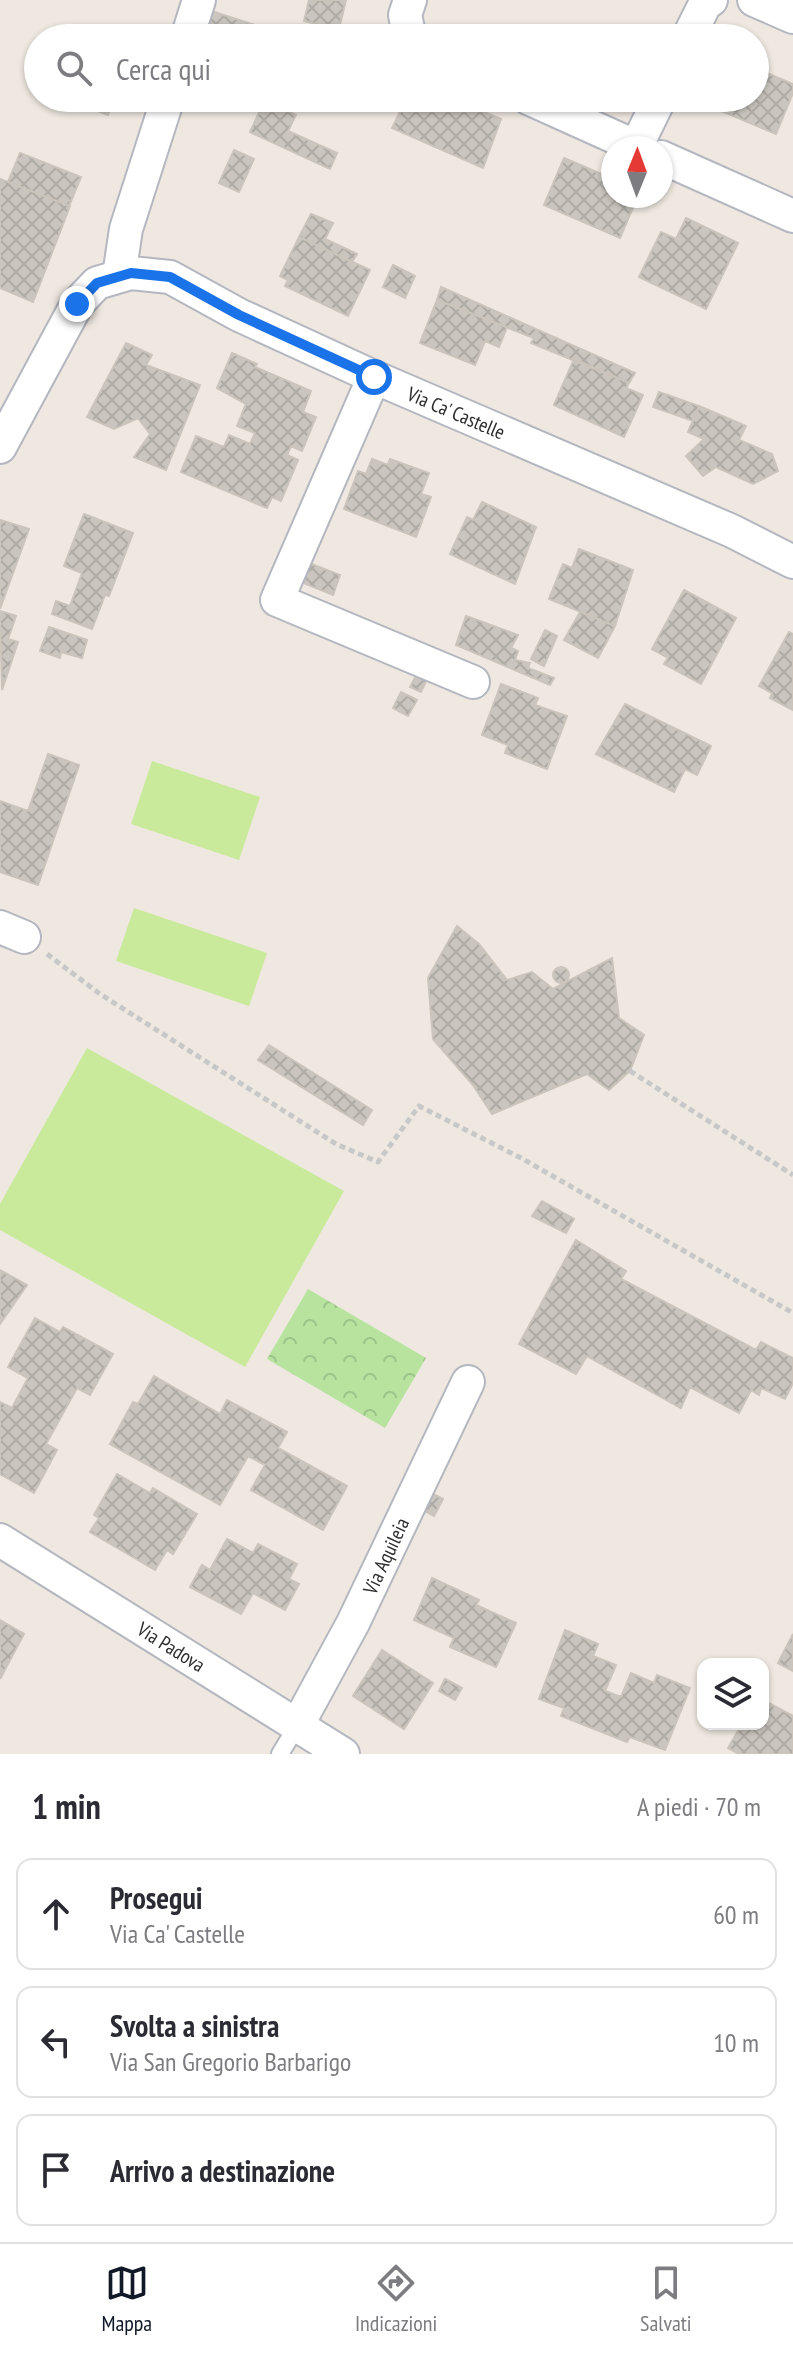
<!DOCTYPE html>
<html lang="it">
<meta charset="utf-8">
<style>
body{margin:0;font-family:"PT Sans Narrow",sans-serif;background:#f7f7f7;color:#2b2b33}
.controls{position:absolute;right:24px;bottom:24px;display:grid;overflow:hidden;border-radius:16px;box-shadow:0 2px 6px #0004}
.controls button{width:72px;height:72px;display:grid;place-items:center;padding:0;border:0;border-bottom:2px solid #e1e1e2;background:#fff;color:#2b2b33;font:40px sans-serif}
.compass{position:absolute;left:601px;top:136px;width:72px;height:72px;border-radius:50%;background:#fff;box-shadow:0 2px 6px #0004;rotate:1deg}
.stop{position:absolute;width:24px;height:24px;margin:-18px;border:6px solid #1a73e8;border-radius:50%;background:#fff}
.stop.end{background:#1a73e8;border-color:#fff;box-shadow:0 2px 8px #0008}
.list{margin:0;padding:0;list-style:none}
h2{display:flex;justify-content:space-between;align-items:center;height:104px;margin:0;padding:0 32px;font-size:34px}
h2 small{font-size:26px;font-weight:400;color:#7c7c81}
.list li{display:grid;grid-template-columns:52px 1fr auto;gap:24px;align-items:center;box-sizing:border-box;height:112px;margin:0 16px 16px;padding:0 16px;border:2px solid #e1e1e2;border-radius:16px}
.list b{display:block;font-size:30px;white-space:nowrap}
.list p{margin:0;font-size:26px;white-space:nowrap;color:#7c7c81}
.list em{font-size:26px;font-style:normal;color:#7c7c81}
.icon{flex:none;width:44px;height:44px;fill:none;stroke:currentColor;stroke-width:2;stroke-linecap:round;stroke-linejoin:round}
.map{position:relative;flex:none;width:793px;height:1754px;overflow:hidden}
.search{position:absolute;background:#fff;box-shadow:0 2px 6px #0004;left:24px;right:24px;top:24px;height:88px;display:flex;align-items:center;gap:20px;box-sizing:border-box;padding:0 28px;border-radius:44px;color:#7c7c81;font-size:30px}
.sheet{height:488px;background:#fff}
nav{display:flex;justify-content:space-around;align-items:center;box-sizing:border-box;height:112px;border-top:2px solid #e1e1e2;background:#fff;font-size:22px;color:#7c7c81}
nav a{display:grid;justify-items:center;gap:4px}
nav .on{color:#111827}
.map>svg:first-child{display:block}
</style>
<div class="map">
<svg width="793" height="1754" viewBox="0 0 793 1754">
<defs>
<pattern id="park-crowns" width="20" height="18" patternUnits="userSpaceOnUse" patternTransform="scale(2)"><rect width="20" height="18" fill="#b7e39f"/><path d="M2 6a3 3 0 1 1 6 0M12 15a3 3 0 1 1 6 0" fill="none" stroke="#9ec389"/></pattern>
<pattern id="building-cross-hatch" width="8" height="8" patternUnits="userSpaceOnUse" patternTransform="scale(2)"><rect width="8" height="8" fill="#cac6bf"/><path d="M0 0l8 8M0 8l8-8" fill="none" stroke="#aeaaa4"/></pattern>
</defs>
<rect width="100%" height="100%" fill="#eee8e0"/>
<!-- park -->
<path fill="url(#park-crowns)" d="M308 1289 426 1358 385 1428 267 1359Z"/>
<!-- pitch -->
<path fill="#c9ea9b" d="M152 761 260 797 239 860 131 824Z
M134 908 267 953 249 1006 116 961Z
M87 1048 344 1191 245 1367 0 1230V1204Z"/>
<!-- building -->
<path fill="url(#building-cross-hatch)" stroke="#cac4ba" stroke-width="2" d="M309 0H346L339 29 304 21Z
M205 9 255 25 252 34 263 38H196Z
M755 68 793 84V93L776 134 702 103 704 98H755Z
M63 98H114L108 115Z
M261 98H278L274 108 260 103Z
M278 98H288L283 108 296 115 288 131 337 153 330 169 250 132 263 104 274 108Z
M407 98H452L501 119 483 168 392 128Z
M234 150 254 159 239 192 219 183Z
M20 153 81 177 69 206 8 182Z
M564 158 613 179V196H638L620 238 544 205Z
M0 179 70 206 33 302 0 288Z
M311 214 333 223 325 239 357 254 352 262 299 237Z
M686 218 738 243 706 309 639 277 661 232 676 239Z
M299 237 370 270 348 316 285 286 288 280 280 276Z
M393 265 415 276 405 298 383 287Z
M441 287 635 373 629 383 531 343 534 338 437 300Z
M437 300 507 327 499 347 485 341 475 365 420 343Z
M126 343 152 355 146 365 200 385 166 470 134 457 150 434 138 418 114 429 87 417Z
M232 353 257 364 255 367 311 391 303 412 316 417 302 451 291 446 287 455 298 460 281 501 272 497 267 508 181 472 196 436 224 447 229 435 250 444 255 433 237 426 246 404 217 388Z
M574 359 629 383 626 388 643 395 624 437 554 405Z
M659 392 699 406 693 421 653 407Z
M699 406 746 426 739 440 772 454 778 471 753 484 716 467 703 476 686 456 704 439 688 432Z
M372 459 388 465 390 459 429 473 421 494 431 497 416 537 344 509 358 471 366 474Z
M482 502 536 527 515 584 450 554 467 517 473 520Z
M84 514 133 533 109 596 105 595 92 629 52 614 56 601 70 606 82 573 64 566Z
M0 520 29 529 0 609Z
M579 549 633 570 615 626 549 599 563 564 572 568Z
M304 561 340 575 333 595 296 580Z
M684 590 736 618 701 684 664 664 668 658 652 649Z
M0 611 16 616 8 639 18 642 2 690Z
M580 612 615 626 598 658 564 640Z
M466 616 518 635 511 648 518 651 515 660 530 663 528 668 554 678 550 685 456 645Z
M49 627 87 640 82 658 61 652 60 658 40 651Z
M545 630 557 636 544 666 531 659Z
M789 632 793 634V710L770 698 772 693 759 686Z
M419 670 429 675 421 692 410 687Z
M501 684 538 698 535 705 567 716 547 769 505 753 508 745 482 735Z
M401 692 417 700 408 716 393 708Z
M625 704 711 746 697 775 685 769 674 792 596 754Z
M48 754 79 765 38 885 0 872V801L28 811Z
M457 926 479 944 507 980 532 972 553 989 612 958 619 1018 644 1035 630 1071 609 1090 587 1074 492 1114 473 1085 433 1039 428 978Z
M553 975a8 8 0 1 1 16 0a8 8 0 1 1-16 0Z
M269 1045 372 1110 363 1125 258 1060Z
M542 1201 574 1219 566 1233 532 1216Z
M576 1240 626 1271 621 1279 756 1350 761 1342 793 1358V1383L785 1399 761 1388 759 1395 751 1390 739 1413 690 1387 681 1408 587 1356 576 1374 519 1344Z
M0 1270 27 1285 0 1324Z
M35 1318 60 1332 63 1327 113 1354 90 1395 77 1388 46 1444 57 1450 34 1493 0 1474V1402L12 1408 28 1378 8 1367Z
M154 1376 220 1414 227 1400 287 1432 278 1448 347 1486 323 1530 251 1490 265 1465 248 1456 220 1505 110 1444 133 1402 138 1404Z
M117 1474 150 1493 153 1488 197 1514 173 1554 167 1550 155 1570 90 1532 99 1518 94 1515Z
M431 1493 443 1499 434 1516 423 1510Z
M227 1539 253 1553 258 1544 297 1564 289 1579 299 1584 285 1610 253 1593 241 1614 190 1587 202 1565 210 1570Z
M432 1578 479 1600 476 1605 516 1623 496 1667 450 1647 454 1638 414 1620Z
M0 1620 24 1634 0 1679Z
M565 1630 598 1644 593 1656 616 1665 605 1691 621 1697 631 1673 654 1683 657 1675 690 1688 665 1750 630 1737 627 1742 561 1716 564 1708 539 1699Z
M793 1634V1671L778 1663Z
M382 1650 433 1683 404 1729 353 1696Z
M445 1679 462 1688 455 1700 439 1691Z
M763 1700 793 1716V1754H739L728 1748 742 1724H763Z"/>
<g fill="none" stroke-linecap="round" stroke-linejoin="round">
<defs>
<path id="lane" d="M280 1754 297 1726"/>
<path id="street" d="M754 0 793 17
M187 38 199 0
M410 38 405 15 410 0
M688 38 705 4 711 0
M528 98 639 148
M636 147 660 98
M661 157 793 216
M119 276 126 229 168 98
M374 377 277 600 473 682
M0 447 77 304 97 283 131 273 170 277 239 315 374 377 732 531 793 562
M0 927 24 937
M0 1540 343 1754
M297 1726 353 1623 468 1382"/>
</defs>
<!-- lane casing -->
<use href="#lane" stroke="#b4b7c0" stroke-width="20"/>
<!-- street casing -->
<use href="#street" stroke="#b4b7c0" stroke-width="36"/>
<!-- path -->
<path stroke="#c8c8c8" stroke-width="5" stroke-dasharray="6 4" stroke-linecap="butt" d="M47 954 100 994 336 1144 378 1162 419 1106 521 1158 793 1313
M630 1071 793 1175"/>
<!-- lane -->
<use href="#lane" stroke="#fff" stroke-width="16"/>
<!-- street -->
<use href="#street" stroke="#fff" stroke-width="32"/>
</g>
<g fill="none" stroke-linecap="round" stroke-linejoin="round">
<!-- route -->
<path stroke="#1a73e8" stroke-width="10" d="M77 304 97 283 131 273 170 277 239 315 374 377"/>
</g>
<g text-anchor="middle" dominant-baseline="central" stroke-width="6" stroke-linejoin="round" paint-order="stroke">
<!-- street labels -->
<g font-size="20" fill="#2d2d2d" stroke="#fff">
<text transform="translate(456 413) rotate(23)">Via Ca' Castelle</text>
<text transform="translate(386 1556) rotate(-65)">Via Aquileia</text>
<text transform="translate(171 1647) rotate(32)">Via Padova</text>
</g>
</g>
</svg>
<div class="controls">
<button><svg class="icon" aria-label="layers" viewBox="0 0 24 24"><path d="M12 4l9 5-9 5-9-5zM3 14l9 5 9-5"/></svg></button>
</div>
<svg class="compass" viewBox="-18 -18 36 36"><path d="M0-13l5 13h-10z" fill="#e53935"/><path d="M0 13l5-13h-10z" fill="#7c7c81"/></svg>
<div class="stop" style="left:374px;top:377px"></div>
<div class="stop end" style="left:77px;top:304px"></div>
<div class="search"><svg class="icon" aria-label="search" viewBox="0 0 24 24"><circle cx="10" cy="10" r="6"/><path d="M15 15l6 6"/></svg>Cerca qui</div>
</div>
<section class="sheet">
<h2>1 min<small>A piedi · 70 m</small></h2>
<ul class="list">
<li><svg class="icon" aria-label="ahead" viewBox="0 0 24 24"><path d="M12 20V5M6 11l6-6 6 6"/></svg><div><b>Prosegui</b><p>Via Ca' Castelle</p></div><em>60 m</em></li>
<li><svg class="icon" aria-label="left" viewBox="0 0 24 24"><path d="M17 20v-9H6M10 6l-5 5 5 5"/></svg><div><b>Svolta a sinistra</b><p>Via San Gregorio Barbarigo</p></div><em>10 m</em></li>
<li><svg class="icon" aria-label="arrive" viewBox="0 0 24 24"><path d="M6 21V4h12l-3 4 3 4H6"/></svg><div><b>Arrivo a destinazione</b></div></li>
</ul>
</section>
<nav>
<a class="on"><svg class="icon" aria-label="map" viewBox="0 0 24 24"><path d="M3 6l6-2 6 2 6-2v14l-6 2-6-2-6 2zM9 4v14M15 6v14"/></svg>Mappa</a>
<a><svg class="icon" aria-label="directions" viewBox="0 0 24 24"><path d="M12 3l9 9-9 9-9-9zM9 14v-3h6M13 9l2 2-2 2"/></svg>Indicazioni</a>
<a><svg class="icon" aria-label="saved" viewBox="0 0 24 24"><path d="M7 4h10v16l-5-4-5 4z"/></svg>Salvati</a>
</nav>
